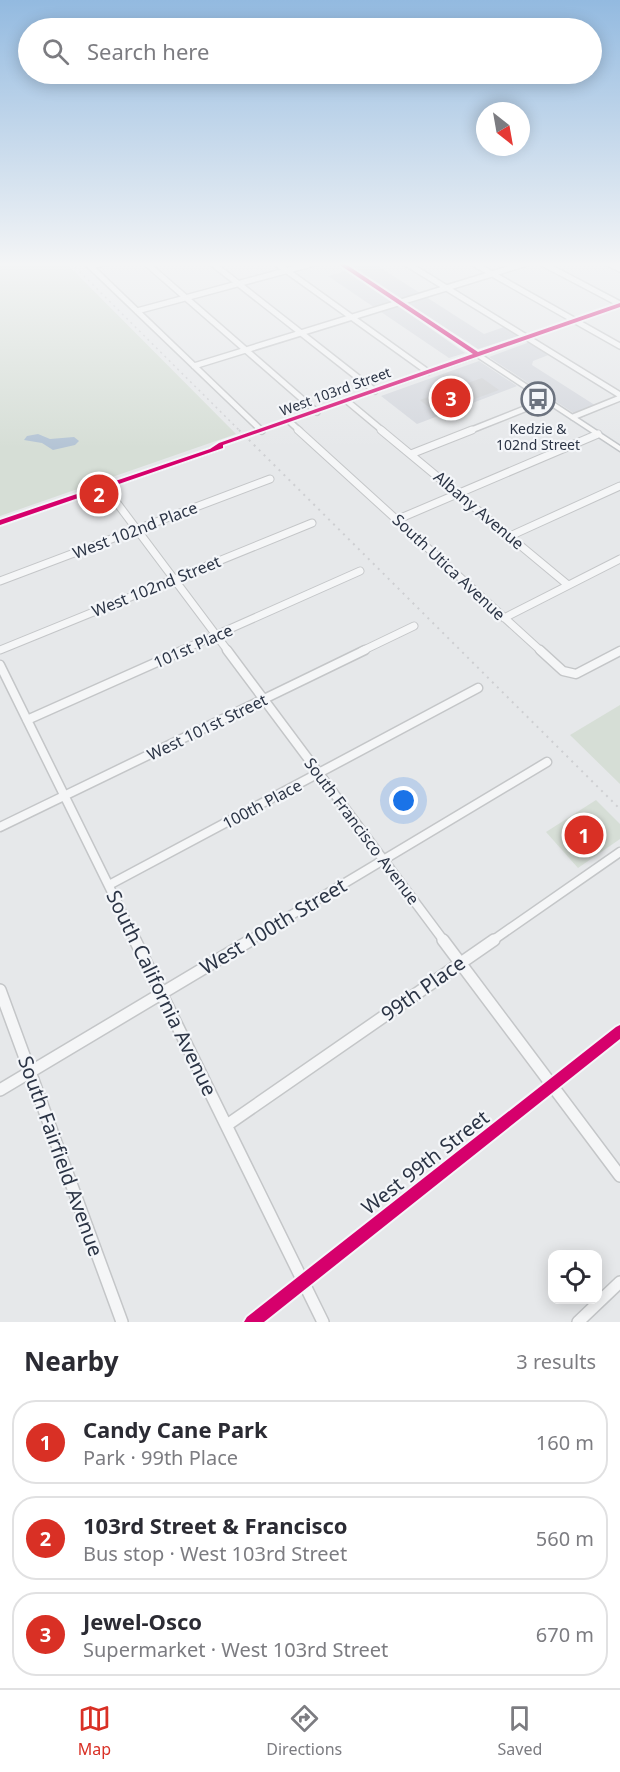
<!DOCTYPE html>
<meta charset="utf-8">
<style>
body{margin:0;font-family:"Noto Sans",sans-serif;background:#f2f2f3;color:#2b2b33}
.controls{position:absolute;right:18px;bottom:18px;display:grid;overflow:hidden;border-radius:12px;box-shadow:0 3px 15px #0003}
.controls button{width:54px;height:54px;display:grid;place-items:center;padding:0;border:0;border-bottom:2px solid #e1e1e2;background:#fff;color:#2b2b33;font:30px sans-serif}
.compass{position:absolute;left:476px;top:102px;width:54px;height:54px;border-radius:50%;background:#fff;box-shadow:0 3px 15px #0003;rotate:149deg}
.you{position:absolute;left:404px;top:801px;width:21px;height:21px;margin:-15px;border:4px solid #fff;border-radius:50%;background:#1a73e8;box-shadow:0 0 0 9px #1a73e833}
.badge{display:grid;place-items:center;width:39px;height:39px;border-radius:50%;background:#d93025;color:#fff;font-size:20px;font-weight:700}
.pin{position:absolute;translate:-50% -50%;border:3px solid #fff;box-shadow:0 2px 6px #0006}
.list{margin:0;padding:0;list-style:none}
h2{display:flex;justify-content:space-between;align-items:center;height:78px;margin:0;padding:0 24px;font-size:26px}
h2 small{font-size:20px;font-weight:400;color:#7c7c81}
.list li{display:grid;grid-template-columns:39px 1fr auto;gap:18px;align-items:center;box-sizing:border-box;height:84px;margin:0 12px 12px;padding:0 12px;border:2px solid #e1e1e2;border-radius:24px}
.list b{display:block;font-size:22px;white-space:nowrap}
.list p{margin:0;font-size:20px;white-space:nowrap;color:#7c7c81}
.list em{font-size:20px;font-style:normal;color:#7c7c81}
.icon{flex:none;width:33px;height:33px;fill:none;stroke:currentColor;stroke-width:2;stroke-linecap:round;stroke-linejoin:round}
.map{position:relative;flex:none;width:620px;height:1322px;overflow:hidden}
.search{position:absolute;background:#fff;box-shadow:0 3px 15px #0003;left:18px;right:18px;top:18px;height:66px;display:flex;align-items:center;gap:15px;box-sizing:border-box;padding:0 21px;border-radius:33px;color:#7c7c81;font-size:22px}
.sheet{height:366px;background:#fff}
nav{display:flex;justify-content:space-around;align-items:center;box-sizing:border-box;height:84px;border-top:2px solid #e1e1e2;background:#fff;font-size:16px;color:#7c7c81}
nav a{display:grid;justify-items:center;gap:3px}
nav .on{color:#d93025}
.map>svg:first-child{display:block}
</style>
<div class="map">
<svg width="620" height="1322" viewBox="0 0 620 1322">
<rect width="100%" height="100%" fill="#e6e8ea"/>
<!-- built -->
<path fill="#d4d7dd" d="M346 263H373L484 334 507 326 522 335 478 349Z
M346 271 393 302 465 353 449 358 328 276Z
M530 342 551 354 533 361 532 365 601 409 581 418 489 357Z
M479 361 517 386 417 424 381 396Z"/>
<!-- green -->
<path fill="#d6ded6" d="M0 263H66L236 434 0 516Z
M620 705V784L570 735Z
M596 800 620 824V839L578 868 546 832Z"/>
<!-- water -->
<path fill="#b4c4d5" d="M38 434 50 439 74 437 79 441 75 445 53 450 42 443 24 440 27 436Z"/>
<!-- building -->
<path fill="#ced0d3" d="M482 378 499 390 436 413 420 400Z"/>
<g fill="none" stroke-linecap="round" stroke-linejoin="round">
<defs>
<path id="minor-far3" d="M87 263 262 431
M146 263 317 412
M212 263 375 391
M276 263 428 372
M406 263 620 395
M473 263 620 346
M542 263 620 304
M608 263 620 269
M90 266 104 263
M137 311 315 263
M194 366 527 263
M347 401 383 431
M573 417 620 398
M290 422 300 431
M469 431 547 400"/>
<path id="minor-far2" d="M298 430 541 651
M381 430 568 585
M411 454 472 430
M105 487 228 651
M396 520 598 434
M510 536 620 486
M0 581 270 479
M504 618 620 559
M0 650 312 523
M180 651 360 571
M362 651 414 626"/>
<path id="minor-far1" d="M227 650 444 941
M540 650 563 671 576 674 620 651
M0 665 136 941
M27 720 184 650
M0 827 365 650
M109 885 478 688
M248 941 547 762
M492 941 620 852"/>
<path id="minor" d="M135 940 323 1322
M443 940 620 1176
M0 990 122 1322
M0 1090 251 940
M227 1125 494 940
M252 1322 620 1031
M578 1322 620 1282"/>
<path id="major" d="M337 263H344L478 352 620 303V307L482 355 620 446V451L477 357 223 445 221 449 0 525V520L210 449 219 443 473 354Z"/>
</defs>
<!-- minor-far3 casing -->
<use href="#minor-far3" stroke="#c4c6c8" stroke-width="8"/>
<!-- minor-far2 casing -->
<use href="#minor-far2" stroke="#c4c6c8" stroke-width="9"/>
<!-- minor-far1 casing -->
<use href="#minor-far1" stroke="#c4c6c8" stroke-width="11"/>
<!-- minor casing -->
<use href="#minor" stroke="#c4c6c8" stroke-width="14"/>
<!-- major casing -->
<use href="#major" stroke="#c2c5c8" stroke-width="3"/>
<!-- minor-far3 -->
<use href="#minor-far3" stroke="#f5f6f7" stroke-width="5"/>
<!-- minor-far2 -->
<use href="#minor-far2" stroke="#f5f6f7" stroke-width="7"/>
<!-- minor-far1 -->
<use href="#minor-far1" stroke="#f5f6f7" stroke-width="8"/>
<!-- minor -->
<use href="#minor" stroke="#f5f6f7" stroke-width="11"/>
<!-- major -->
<use href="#major" fill="#f8f8f8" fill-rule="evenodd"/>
<!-- rail-far1 -->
<path stroke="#cecfd2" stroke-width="1.5" stroke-dasharray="2 4" stroke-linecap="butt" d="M71 263 240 431"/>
<!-- rail -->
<path stroke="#cecfd2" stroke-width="2" stroke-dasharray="2 5" stroke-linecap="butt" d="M239 430 620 809"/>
<defs>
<path id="cycleway" d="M337 263H344L478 352 620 303V307L223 445V448L0 525V520L210 449 219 443 473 354Z
M620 1025V1039L264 1322H244L247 1317 616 1027Z"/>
</defs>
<!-- cycleway casing -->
<use href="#cycleway" stroke="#f4f6f9" stroke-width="4"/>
<!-- cycleway -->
<use href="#cycleway" fill="#d6006c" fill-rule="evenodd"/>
</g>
<!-- sky -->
<linearGradient id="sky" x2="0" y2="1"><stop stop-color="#93bae0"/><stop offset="0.59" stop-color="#f4f5f6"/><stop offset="1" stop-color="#f4f5f6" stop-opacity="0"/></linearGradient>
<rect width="620" height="448" fill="url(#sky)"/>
<!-- icons -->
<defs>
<symbol id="bus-ring" viewBox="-11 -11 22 22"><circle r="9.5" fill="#f4f6f9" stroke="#6c737f" stroke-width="1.5"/><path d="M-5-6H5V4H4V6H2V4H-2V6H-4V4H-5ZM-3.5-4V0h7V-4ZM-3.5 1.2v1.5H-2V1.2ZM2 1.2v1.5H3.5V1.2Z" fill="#6c737f"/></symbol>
</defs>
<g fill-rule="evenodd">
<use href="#bus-ring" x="519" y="380" width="38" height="38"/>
</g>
<g text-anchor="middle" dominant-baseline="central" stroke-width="4.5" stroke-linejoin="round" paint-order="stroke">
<!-- far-street labels -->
<g font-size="14" fill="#2b3445" stroke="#f4f6f9">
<text transform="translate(335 391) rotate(-20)">West 103rd Street</text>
</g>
<!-- far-poi labels -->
<g font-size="14" fill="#2b3445" stroke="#f4f6f9">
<text x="538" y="428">Kedzie &amp;<tspan x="538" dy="16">102nd Street</tspan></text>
</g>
<!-- street labels -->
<g font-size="16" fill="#2b3445" stroke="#f4f6f9">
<text transform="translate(479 510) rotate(40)">Albany Avenue</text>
<text transform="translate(135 530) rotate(-21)">West 102nd Place</text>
<text transform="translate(449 567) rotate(43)">South Utica Avenue</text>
<text transform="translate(156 586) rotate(-22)">West 102nd Street</text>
<text transform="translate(193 646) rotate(-24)">101st Place</text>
<text transform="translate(207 727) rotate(-26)">West 101st Street</text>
<text transform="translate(262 804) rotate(-28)">100th Place</text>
<text transform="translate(362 831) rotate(53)">South Francisco Avenue</text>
</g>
<!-- near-street labels -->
<g font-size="20" fill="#2b3445" stroke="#f4f6f9">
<text transform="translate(273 926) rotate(-31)">West 100th Street</text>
<text transform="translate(423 988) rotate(-35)">99th Place</text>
<text transform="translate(162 993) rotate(64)">South California Avenue</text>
<text transform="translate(61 1156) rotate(70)">South Fairfield Avenue</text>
<text transform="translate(425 1162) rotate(-38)">West 99th Street</text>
</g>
</g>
</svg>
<div class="controls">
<button><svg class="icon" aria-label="locate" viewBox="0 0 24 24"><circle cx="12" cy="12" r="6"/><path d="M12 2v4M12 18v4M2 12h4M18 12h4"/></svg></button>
</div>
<svg class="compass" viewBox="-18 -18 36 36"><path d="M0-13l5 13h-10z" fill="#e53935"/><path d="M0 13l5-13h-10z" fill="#7c7c81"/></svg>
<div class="you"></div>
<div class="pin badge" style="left:584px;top:835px">1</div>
<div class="pin badge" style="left:99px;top:494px">2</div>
<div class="pin badge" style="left:451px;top:398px">3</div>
<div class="search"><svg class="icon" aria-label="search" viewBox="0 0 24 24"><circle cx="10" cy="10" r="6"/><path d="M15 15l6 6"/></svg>Search here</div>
</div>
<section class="sheet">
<h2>Nearby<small>3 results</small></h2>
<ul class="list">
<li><span class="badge">1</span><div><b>Candy Cane Park</b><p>Park · 99th Place</p></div><em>160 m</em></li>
<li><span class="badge">2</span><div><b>103rd Street &amp; Francisco</b><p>Bus stop · West 103rd Street</p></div><em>560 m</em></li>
<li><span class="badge">3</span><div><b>Jewel-Osco</b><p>Supermarket · West 103rd Street</p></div><em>670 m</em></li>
</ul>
</section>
<nav>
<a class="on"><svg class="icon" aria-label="map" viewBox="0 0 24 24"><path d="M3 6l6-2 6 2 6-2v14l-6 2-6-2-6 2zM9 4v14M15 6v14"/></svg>Map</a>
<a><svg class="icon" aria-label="directions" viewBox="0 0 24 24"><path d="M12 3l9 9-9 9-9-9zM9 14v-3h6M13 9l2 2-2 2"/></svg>Directions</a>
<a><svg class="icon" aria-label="saved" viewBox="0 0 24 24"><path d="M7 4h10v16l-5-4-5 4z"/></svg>Saved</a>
</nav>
